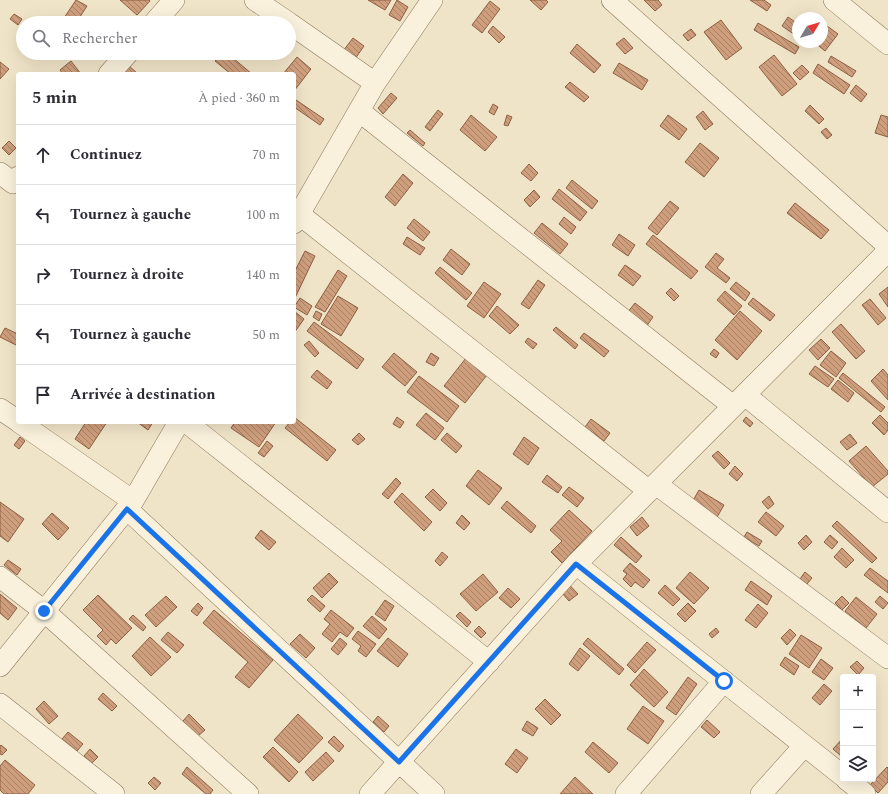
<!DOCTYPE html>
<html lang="fr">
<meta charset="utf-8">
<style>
body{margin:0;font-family:Spectral,serif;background:#f7f7f7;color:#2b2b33}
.controls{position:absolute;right:12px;bottom:12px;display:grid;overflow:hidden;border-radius:4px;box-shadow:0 4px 16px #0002}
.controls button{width:36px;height:36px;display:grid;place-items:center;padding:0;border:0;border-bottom:1px solid #e1e1e2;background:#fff;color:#2b2b33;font:20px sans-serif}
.compass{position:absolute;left:792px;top:12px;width:36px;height:36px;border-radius:50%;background:#fff;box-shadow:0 4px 16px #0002;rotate:52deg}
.stop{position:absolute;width:12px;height:12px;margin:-9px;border:3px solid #1a73e8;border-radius:50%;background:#fff}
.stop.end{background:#1a73e8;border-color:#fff;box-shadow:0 1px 4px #0008}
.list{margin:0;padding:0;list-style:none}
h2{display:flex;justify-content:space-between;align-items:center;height:52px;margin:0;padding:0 16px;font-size:17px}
h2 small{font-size:13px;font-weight:400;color:#7c7c81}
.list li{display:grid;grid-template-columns:26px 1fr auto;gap:12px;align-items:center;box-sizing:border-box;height:60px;padding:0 16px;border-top:1px solid #e1e1e2}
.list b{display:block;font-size:15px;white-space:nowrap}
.list em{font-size:13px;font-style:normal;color:#7c7c81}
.icon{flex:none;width:22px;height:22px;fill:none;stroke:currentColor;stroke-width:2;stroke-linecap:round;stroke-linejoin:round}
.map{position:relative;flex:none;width:888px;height:794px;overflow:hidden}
.search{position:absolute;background:#fff;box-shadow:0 4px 16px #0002;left:16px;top:16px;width:280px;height:44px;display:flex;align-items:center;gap:10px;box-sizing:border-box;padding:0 14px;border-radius:22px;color:#7c7c81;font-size:15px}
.panel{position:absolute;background:#fff;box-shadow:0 4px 16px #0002;left:16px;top:72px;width:280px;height:352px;border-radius:4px}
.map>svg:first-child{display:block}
</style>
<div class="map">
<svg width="888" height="794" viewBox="0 0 888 794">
<defs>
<pattern id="building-back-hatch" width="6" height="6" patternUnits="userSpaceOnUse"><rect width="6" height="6" fill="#cf9f7d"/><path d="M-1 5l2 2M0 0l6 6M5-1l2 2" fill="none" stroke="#a98266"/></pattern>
</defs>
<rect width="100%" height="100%" fill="#f0e4c8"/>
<!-- building -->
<path fill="url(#building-back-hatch)" stroke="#8d5f41" d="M76 0 87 6 76 23H73L64 18Z
M120 0H149L150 1 137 15Z
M368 0H391L385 10Z
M397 0 408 7 400 21 389 15Z
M530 0H546L548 2 541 10Z
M644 0H658L662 5 655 11Z
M750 0H764L771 5 767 11Z
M490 1 500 9 482 33 472 25Z
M14 14 22 19 18 25 10 19Z
M788 17 798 24V37L782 26Z
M721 20 742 48 726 60 704 32Z
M758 23 799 47 795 54 754 30Z
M823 23 838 34 825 51 814 42H822V24Z
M493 26 505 37 499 43 488 32Z
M691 29 696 35 688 41 683 35Z
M353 38 364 46 355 59 343 51Z
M624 38 633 48 625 54 616 44Z
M577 44 601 65 594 73 570 53Z
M223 53H227L252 74H231L215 61Z
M774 55 797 84 782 96 759 67Z
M831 56 856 71 852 77 828 62Z
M297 57 311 69 294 91V74H283Z
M71 61 81 74H63L60 70Z
M0 62 9 69 0 79Z
M619 63 648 80 642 90 613 73Z
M818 64 850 85 844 94 813 73Z
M128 65 138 74H119Z
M802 65 809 72 800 80 793 73Z
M570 82 589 97 584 102 565 87Z
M856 85 867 94 861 102 850 93Z
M391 93 397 98 383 114 378 108Z
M296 100 324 119 320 125 294 107V103Z
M493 104 498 107 494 115 489 112Z
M810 105 824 119 819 124 805 111Z
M438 110 443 114 430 131 425 127Z
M703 111 713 124 705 130 696 117Z
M471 115 497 137 485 151 460 130Z
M507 115 512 117 508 126 504 125Z
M668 115 687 129 679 140 660 126Z
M881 115 888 117V137L875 133Z
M826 128 832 135 827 139 821 132Z
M410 130 425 143 423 146 407 133Z
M9 141 16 148 9 155 2 148Z
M700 143 719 158 704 177 685 162Z
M529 164 538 173 531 181 521 173Z
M403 174 413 183 395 206 385 197Z
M572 180 598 201 592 209 566 188Z
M559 189 587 212 580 221 552 199Z
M534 190 540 197 530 207 524 200Z
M670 201 679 208 657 235 648 228Z
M795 203 829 230 821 239 787 213Z
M564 217 576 227 571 234 559 224Z
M414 219 430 232 423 241 407 228Z
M542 223 568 244 560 254 534 233Z
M619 234 635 245 628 256 612 245Z
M653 235 698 271 691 279 646 244Z
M407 237 425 248 420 255 403 244Z
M451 249 470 264 462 275 443 260Z
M305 251 315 256 294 300V273Z
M716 253 724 259 717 268 730 278 726 283 705 267Z
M625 265 641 276 633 286 618 275Z
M440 267 472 293 466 300 435 273Z
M338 270 347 276 325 312 315 307Z
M538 280 545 285 529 309 521 304Z
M484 282 501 294 484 318 467 306Z
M736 282 750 293 745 301 730 289Z
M888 287V307L879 294Z
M671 288 679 296 674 301 666 293Z
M725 291 742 306 734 315 717 300Z
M338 296 358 308 341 336 321 324Z
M300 298 312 306 307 315 294 307Z
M753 298 775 315 770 321 748 304Z
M870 299 886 318 878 325 862 305Z
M635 303 653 317 646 327 627 313Z
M497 306 519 325 510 334 489 316Z
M294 311 304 319 294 333Z
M316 311 322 314 319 321 313 317Z
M740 311 762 331 737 360 715 340Z
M314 322 364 359 357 369 307 331Z
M841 324 865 351 856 359 832 332Z
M556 327 578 345 575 349 553 330Z
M5 328 18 334V346L0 337Z
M584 333 609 351 604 357 580 338Z
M528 338 537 344 533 349 525 342Z
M821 339 830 348 818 360 809 350Z
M309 341 319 353 315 357 304 345Z
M714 349 719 353 716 358 710 354Z
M831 351 846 363 836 377 820 365Z
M394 353 417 372 405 386 382 367Z
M431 353 439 358 434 366 426 362Z
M466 358 487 375 465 403 444 386Z
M815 366 834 379 828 387 809 374Z
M883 369 888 375V400L871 381Z
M317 370 332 382 327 389 311 377Z
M843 373 885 407 881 412 839 378Z
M419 376 459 406 447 422 407 392Z
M838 380 854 393 848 402 831 389Z
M426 413 444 428 435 440 416 425Z
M880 415 888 423V430L884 435 872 423Z
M294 417 336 450 327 461 285 428 290 422H294Z
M397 417 404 422 400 428 393 424Z
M746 417 753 423 750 427 743 421Z
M591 419 610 433 604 441 585 427Z
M86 422H107L89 449 75 439Z
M137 422H153L148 430Z
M235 422H276L259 447 231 428Z
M359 433 365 439 358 445 352 440Z
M447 433 462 446 456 453 441 440Z
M850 434 857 443 847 450 840 442Z
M20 437 25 441 19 449 14 445Z
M524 437 539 448 528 465 513 454Z
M267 441 273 446 264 457 258 453Z
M866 446 888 471V474L872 487 849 461Z
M718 451 730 463 724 469 712 456Z
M735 466 743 474 737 481 729 474Z
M478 470 502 488 489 505 466 486Z
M547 475 562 487 558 493 542 482Z
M396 478 401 483 388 499 382 494Z
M569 487 584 498 577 507 562 495Z
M433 489 447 503 440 511 425 497Z
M699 490 724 505 716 519 691 504Z
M402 493 432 522 424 531 394 502Z
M769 496 774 504 768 509 762 502Z
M507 501 536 526 531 533 501 508Z
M0 502 24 519 8 542 0 536Z
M569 510 592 531 562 563 551 552 562 541 550 530Z
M766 512 784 526 776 536 758 522Z
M52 513 69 528 58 540 42 524Z
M462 515 470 523 464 530 456 523Z
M642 517 649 526 637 536 630 527Z
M837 521 877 558 872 563 832 526Z
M261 530 276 542 269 550 255 538Z
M747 532 762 541 759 546 744 537Z
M806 535 812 542 804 550 798 543Z
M830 535 838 542 832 549 824 542Z
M621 537 642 556 636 563 614 545Z
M842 548 854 560 846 568 834 557Z
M442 552 448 557 440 566 435 561Z
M8 560 21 569 17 575 4 565Z
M630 563 650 580 643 588 635 582 631 587 623 579 627 574 623 571Z
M870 568 888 581V593L864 575Z
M690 572 709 588 694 604 676 588Z
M805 572 812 578 807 584 800 579Z
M329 573 338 582 322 598 313 588Z
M483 574 498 592 476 611 460 594Z
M563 578 578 594 569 601 555 585Z
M751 581 772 596 767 605 745 590Z
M665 585 680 599 673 606 658 593Z
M508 588 520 599 511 608 499 598Z
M0 594 17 608 8 620 0 613Z
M98 595 132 628 116 644 111 639 106 645 97 636 103 630 83 610Z
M312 595 325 606 320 612 307 600Z
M166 596 177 607 156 627 145 615Z
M842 596 849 603 842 610 835 603Z
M880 596 888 603 883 609 875 602Z
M856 597 877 614 866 628 845 611Z
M385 600 394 606 385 621 375 614Z
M198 603 203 608 197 616 191 611Z
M688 603 696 611 685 622 677 614Z
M758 604 768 613 756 628 745 620Z
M214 610 273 660 249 688 235 677 248 662 203 623Z
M331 610 354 628 347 637 340 632 332 642 322 634 330 624 324 619Z
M460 612 471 622 467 627 456 616Z
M133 615 146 627 143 631 129 619Z
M372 616 387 629 379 639 363 626Z
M479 626 486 633 481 638 474 631Z
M716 628 719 632 712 638 709 634Z
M790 629 796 635 787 645 781 638Z
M358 631 376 644 366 657 358 651 361 646 352 639Z
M168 632 184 645 177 653 161 640Z
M300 634 315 648 306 658 290 644Z
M801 635 822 648 809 668 789 654Z
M150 637 171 657 151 676 132 656Z
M340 638 347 644 338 655 331 649Z
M388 638 408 654 398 667 377 651Z
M588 638 624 669 619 675 583 644Z
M647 642 656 650 635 673 627 665Z
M580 648 590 656 578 671 569 664Z
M785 657 799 666 794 675 780 665Z
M821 659 833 668 824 680 812 672Z
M857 661 864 668 858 675 850 667Z
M644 669 668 692 654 707 630 685Z
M688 677 697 684 676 715 666 708Z
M824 684 832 691 820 705 812 698Z
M103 693 117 706 112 711 98 699Z
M545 699 561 715 551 725 535 709Z
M44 701 58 716 49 724 36 709Z
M643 706 664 721 648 744 627 729Z
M189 714 205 730 198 736 183 721Z
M298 714 323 738 299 763 274 740Z
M378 716 389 726 384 732 373 722Z
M707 720 720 732 714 738 701 727Z
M527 721 538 728 533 736 522 730Z
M68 732 83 744 77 751 62 739Z
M334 736 344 746 339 752 328 742Z
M843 738V752L840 755 833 749Z
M593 742 618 763 609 773 585 752Z
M1 745 7 750 2 755 0 754V746Z
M273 747 298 772 289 782 263 757Z
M90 749 98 757 92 763 84 756Z
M516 749 528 758 517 773 505 764Z
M326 752 334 761 313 781 305 772Z
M5 760 35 785 28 794H4L0 790V766Z
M187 767 213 790 210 794H206L182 774Z
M887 767 888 768V782L878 793 870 785Z
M154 777 161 783 155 790 148 783Z
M575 777 593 794H560Z"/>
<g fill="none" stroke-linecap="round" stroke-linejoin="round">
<defs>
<path id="minor" d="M255 0 289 23
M612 0 888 246
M834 0 888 44
M154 23 174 0
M289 23 375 83
M109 74 128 53
M359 111 733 406
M0 173 13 183 18 177
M299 214 649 491
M294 223 375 83 432 0
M745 395 888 512
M0 409 18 421
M186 422 489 662
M656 484 888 658
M133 501 179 422
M127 509 434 794
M576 564 843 776
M0 577 44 611 248 794
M0 666 133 501 19 422
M0 704 114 794
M846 779 865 794
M370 794 576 564 888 251
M626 794 724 681
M761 794 804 746"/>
</defs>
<!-- minor casing -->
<use href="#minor" stroke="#8d765c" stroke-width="22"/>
<!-- minor -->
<use href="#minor" stroke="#faf1dc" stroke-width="21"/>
</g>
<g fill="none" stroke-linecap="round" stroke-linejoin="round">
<!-- route -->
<path stroke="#1a73e8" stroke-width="5" d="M44 611 127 509 399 762 576 564 724 681"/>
</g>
</svg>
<div class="controls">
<button>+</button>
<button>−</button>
<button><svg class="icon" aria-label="layers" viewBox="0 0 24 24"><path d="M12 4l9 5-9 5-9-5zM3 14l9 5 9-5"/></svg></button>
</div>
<svg class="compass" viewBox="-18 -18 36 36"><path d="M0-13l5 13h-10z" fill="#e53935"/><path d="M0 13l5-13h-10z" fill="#7c7c81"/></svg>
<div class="stop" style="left:724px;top:681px"></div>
<div class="stop end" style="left:44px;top:611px"></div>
<div class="search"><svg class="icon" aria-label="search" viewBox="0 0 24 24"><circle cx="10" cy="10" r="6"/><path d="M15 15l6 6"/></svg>Rechercher</div>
<section class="panel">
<h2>5 min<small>À pied · 360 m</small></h2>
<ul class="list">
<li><svg class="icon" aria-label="ahead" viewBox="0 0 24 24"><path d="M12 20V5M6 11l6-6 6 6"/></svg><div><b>Continuez</b></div><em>70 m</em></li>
<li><svg class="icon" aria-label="left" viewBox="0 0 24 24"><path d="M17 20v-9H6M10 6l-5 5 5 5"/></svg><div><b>Tournez à gauche</b></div><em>100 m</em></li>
<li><svg class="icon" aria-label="right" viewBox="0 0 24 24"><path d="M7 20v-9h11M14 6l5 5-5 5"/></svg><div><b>Tournez à droite</b></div><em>140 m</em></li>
<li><svg class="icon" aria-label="left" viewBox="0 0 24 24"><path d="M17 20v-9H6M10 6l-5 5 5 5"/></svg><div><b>Tournez à gauche</b></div><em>50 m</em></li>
<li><svg class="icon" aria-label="arrive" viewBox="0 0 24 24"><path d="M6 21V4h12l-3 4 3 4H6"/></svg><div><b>Arrivée à destination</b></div></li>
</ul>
</section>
</div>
